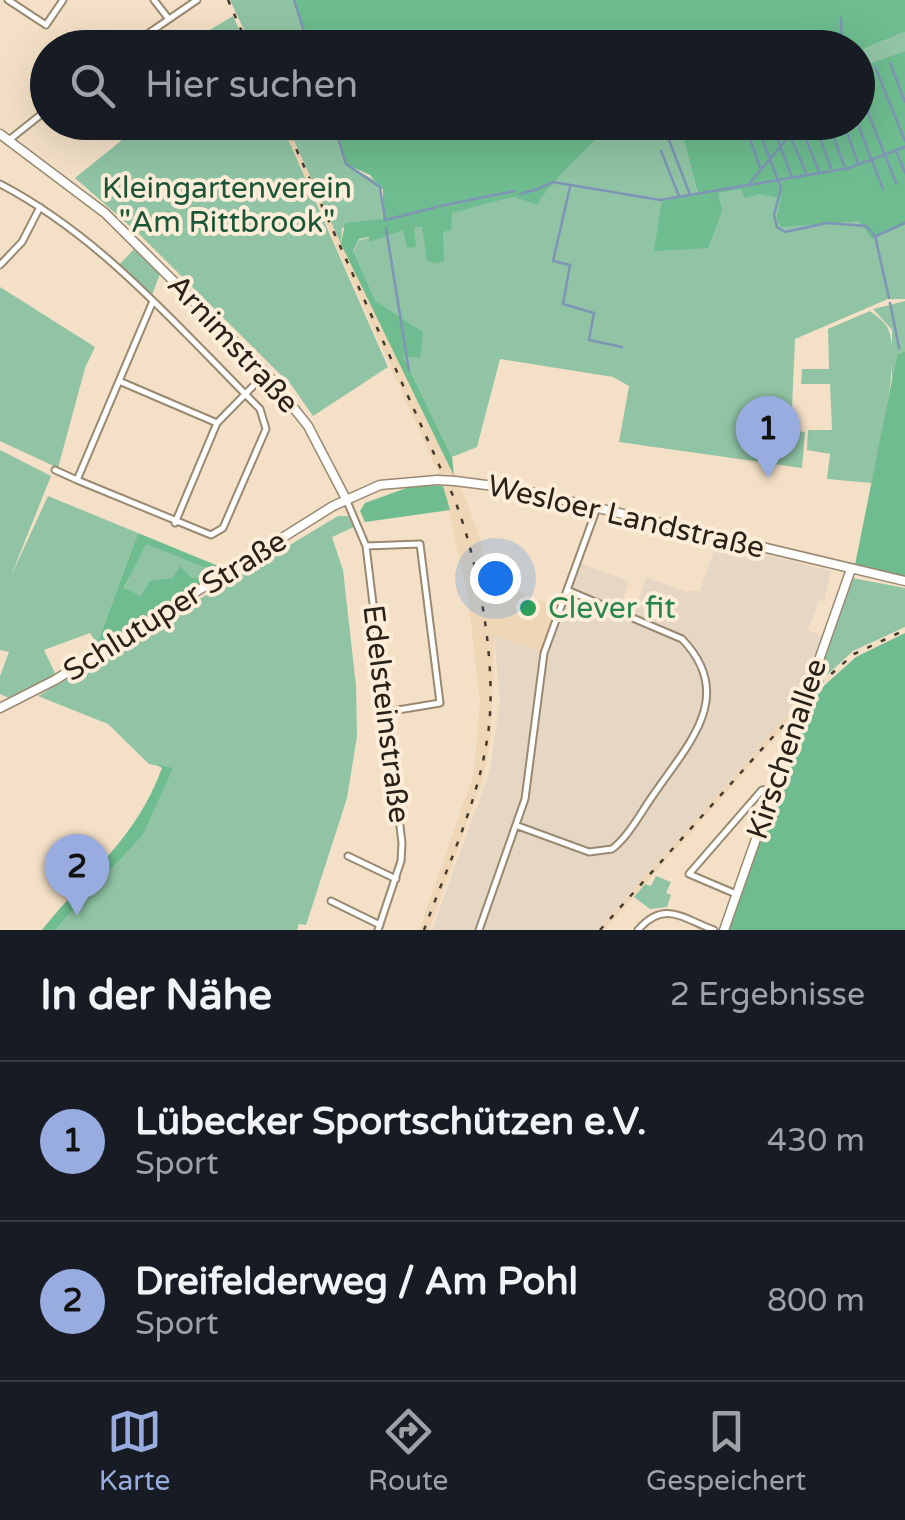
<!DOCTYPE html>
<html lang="de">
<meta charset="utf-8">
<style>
body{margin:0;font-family:"Varela Round",sans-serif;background:#20242c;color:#f1f3f6}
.you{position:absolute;left:495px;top:578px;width:35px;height:35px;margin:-25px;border:8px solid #fff;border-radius:50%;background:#1a73e8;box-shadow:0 0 0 15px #1a73e833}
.badge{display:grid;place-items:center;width:65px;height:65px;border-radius:50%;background:#99ace0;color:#111;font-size:32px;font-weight:700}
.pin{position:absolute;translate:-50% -82px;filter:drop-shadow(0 2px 5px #0008)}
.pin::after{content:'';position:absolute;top:52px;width:35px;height:30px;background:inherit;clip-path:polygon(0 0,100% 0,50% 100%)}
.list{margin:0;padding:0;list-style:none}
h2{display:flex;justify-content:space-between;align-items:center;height:130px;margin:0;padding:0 40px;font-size:42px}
h2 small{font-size:32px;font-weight:400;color:#9ea1a6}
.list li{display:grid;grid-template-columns:65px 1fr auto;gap:30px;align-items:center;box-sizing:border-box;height:160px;padding:0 40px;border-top:2px solid #363941}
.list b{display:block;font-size:38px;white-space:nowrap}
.list p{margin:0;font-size:32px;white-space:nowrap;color:#9ea1a6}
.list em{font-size:32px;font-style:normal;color:#9ea1a6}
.icon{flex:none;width:55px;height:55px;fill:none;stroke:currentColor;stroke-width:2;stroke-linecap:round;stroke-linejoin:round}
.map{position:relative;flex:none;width:905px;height:930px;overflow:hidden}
.search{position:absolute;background:#171b24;box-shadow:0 10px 40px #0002;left:30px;right:30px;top:30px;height:110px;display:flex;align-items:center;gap:25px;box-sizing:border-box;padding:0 35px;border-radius:55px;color:#9ea1a6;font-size:38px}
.sheet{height:450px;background:#171b24}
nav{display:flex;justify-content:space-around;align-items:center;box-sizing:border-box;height:140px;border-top:2px solid #363941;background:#171b24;font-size:28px;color:#9ea1a6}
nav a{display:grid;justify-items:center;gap:5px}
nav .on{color:#99ace0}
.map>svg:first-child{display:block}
</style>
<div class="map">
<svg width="905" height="930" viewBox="0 0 905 930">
<rect width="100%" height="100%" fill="#f3e0c6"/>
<!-- commercial -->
<path fill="#e6d6c4" d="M717 543 831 571 824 601 819 600 808 630 823 637 802 699 597 930H432L490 771 500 700 494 634 540 651 574 561 629 581 620 607 634 612 646 577 686 592 700 590Z"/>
<!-- built -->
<path fill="#eed6b6" d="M281 123H286L454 476 439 475Z
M443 486 461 487 480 539 488 580 557 607 540 652 494 635 491 737 483 778 429 930H419L474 774 480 702 468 597Z
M802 699 798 712 604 930H597Z"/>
<!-- green -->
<path fill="#90c4a4" d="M230 0H293L307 47H252Z
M233 16 247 47H193L190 42Z
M905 32V51L858 67V51Z
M143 123H281L388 367 313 416 292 386 139 234 75 178Z
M286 123H331L345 164 380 183 383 220 342 228 341 244Z
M609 123H667L684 141 698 196 850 161 872 238 905 225V299H888L795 339 791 430 805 432 802 468 619 442 629 386 613 377 500 359 477 447 452 457 403 356 423 332 374 301 353 252 359 240 404 230 415 247 413 228 422 227 435 264 443 261V231L451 213 514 197 537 204C556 173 588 153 609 123Z
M135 248 160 274 152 295 119 265Z
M0 287 95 347 85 368 58 468 0 441Z
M905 301V351L897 355 892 381V330L873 309Z
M870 311C875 315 884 321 887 327 903 352 878 451 872 483L827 479 830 454 807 450 808 430H832L830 384H801L802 369H829L828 329Z
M0 450 51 476 11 576 48 496 138 533 97 644 90 633 44 650 56 675 9 698 0 694V676L9 652 0 650Z
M338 516H348L354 527 332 537 343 570 356 686 357 736 347 798 306 925 299 924 297 930H55L143 835 172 769 149 764 108 724 38 696Z
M145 543 215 571 203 578H173L141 596 124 589Z
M852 578 905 588V627L853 651 816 685Z
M656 876 671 882 666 893 671 895 667 907 650 909 634 897 645 884 651 886Z"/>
<!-- forest -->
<path fill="#6ebc8f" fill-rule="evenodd" d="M293 0H905V32L858 51 307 47Z
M905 51V225L872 239 859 221 782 227 776 220 781 198 758 194 745 198 740 189 718 193 722 211 708 248 654 251 662 201 698 195 684 141 667 123 858 122V67Z
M331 123H609C588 153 556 173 537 205L514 197 452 213 451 230 443 232 444 261 435 264 427 260 422 227 414 228 416 247 407 248 403 230 369 242V237L359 239 353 251 375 301 423 332 420 358 403 356 452 457 454 476 341 244 345 223 383 219V190L370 175 345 164Z
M905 351V577L855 565 897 355Z
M412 486H443L450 510 365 522 360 511 365 503Z
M138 533 228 570 98 649 97 644ZM146 544 214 571 203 578H192L180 566 173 578 150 581 141 596 124 588Z
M905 633V930H727L807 701 856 657Z
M157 765 173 768 143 835 55 930H42C89 871 135 841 162 768Z"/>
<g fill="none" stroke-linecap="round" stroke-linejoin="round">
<!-- stream -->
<path stroke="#7e95b6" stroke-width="2.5" d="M294 0 309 48
M841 18 842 48
M293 48 305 42
M890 63 905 102
M875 67 905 141
M864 103 896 183
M333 122 346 164 380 187 385 220 437 207
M771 122 792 177
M814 122 831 168
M828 122 845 168
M843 122 858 163
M857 122 883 189
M756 123 781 188 774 215 777 227 785 232 827 223 866 226 875 236 889 298
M785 124 806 173
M800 124 819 172
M747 131 760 167
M666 132 690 195
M661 151 679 196
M896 151 905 173
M748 185 801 122
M570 187 553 261 570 265 563 304 594 313 589 340 622 347
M540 188 553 182 660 200 849 168 905 147
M520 194 538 189
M440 206 514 191
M386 228 409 371
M876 236 905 223
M890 303 899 348"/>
<defs>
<path id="street" d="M8 0 46 25 63 0
M154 0 168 18
M127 48 197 0
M9 140 48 109
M0 184C102 237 180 329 260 409L266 429 223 528 211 535 77 480 153 301
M0 265 22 242 40 207
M119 381 217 423
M55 470 77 480
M346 499 366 546 402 843 401 861 378 930
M175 523 217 423 265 374
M366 546 420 544 440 703 386 712
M518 826 589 852 612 849C629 836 641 812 654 794 688 744 737 696 682 639L567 590
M348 856 396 879
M736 894 689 874 762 790 773 789
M331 901 380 925
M479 930 525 799 544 653 597 508
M638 930C664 900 682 918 714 930"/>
<path id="secondary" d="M0 134 105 213 266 373 308 426 346 499
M455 481 518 489 905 581
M0 708 55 680 333 506 380 485 437 480
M724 930 851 569"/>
</defs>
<!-- street casing -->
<use href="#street" stroke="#9a8971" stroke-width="9"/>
<!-- secondary casing -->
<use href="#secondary" stroke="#9a8971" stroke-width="11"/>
<!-- street -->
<use href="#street" stroke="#fff" stroke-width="5"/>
<!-- secondary -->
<use href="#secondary" stroke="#fff" stroke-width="8"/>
<!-- rail -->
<path stroke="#443b2f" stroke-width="2.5" stroke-dasharray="5 10" stroke-linecap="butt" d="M228 0 249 48
M284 122 454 498C479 561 499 673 487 740 477 805 446 869 424 930
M600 930 822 682 854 654 905 630"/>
<defs>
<path id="secondary-bridge" d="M437 480 455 481"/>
</defs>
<!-- secondary-bridge casing -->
<use href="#secondary-bridge" stroke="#9a8971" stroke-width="11" stroke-linecap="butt"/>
<!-- secondary-bridge -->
<use href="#secondary-bridge" stroke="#fff" stroke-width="8"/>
</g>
<!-- markers -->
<circle fill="#2e9e5b" stroke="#fdedd9" stroke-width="4" cx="528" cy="608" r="10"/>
<g text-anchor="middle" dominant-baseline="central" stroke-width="8" stroke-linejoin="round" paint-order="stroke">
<!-- park labels -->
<g font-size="30" fill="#1b5638" stroke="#fdedd9">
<text x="227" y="188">Kleingartenverein<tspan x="227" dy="34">"Am Rittbrook"</tspan></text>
</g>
<!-- street labels -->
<g font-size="30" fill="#292218" stroke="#fdedd9">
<text transform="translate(233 344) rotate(47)">Arnimstraße</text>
<text transform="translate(626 517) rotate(13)">Wesloer Landstraße</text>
<text transform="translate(175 606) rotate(-32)">Schlutuper Straße</text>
<text transform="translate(386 714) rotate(83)">Edelsteinstraße</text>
<text transform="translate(787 749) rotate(-71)">Kirschenallee</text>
</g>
<!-- leisure labels -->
<g font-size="30" fill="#27864d" stroke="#fdedd9" text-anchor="start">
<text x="548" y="608">Clever fit</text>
</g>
</g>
</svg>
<div class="you"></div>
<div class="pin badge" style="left:768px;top:478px">1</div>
<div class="pin badge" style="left:77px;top:916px">2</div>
<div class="search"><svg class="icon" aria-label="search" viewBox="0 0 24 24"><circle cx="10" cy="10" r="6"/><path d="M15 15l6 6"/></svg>Hier suchen</div>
</div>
<section class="sheet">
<h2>In der Nähe<small>2 Ergebnisse</small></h2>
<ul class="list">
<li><span class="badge">1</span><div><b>Lübecker Sportschützen e.V.</b><p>Sport</p></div><em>430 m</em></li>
<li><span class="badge">2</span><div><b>Dreifelderweg / Am Pohl</b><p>Sport</p></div><em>800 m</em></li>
</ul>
</section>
<nav>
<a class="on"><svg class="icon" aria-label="map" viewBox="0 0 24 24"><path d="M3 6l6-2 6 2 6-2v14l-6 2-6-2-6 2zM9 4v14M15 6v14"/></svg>Karte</a>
<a><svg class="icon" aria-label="directions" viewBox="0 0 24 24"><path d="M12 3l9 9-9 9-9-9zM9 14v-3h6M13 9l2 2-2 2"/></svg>Route</a>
<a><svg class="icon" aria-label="saved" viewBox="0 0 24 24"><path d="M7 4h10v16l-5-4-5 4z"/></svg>Gespeichert</a>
</nav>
